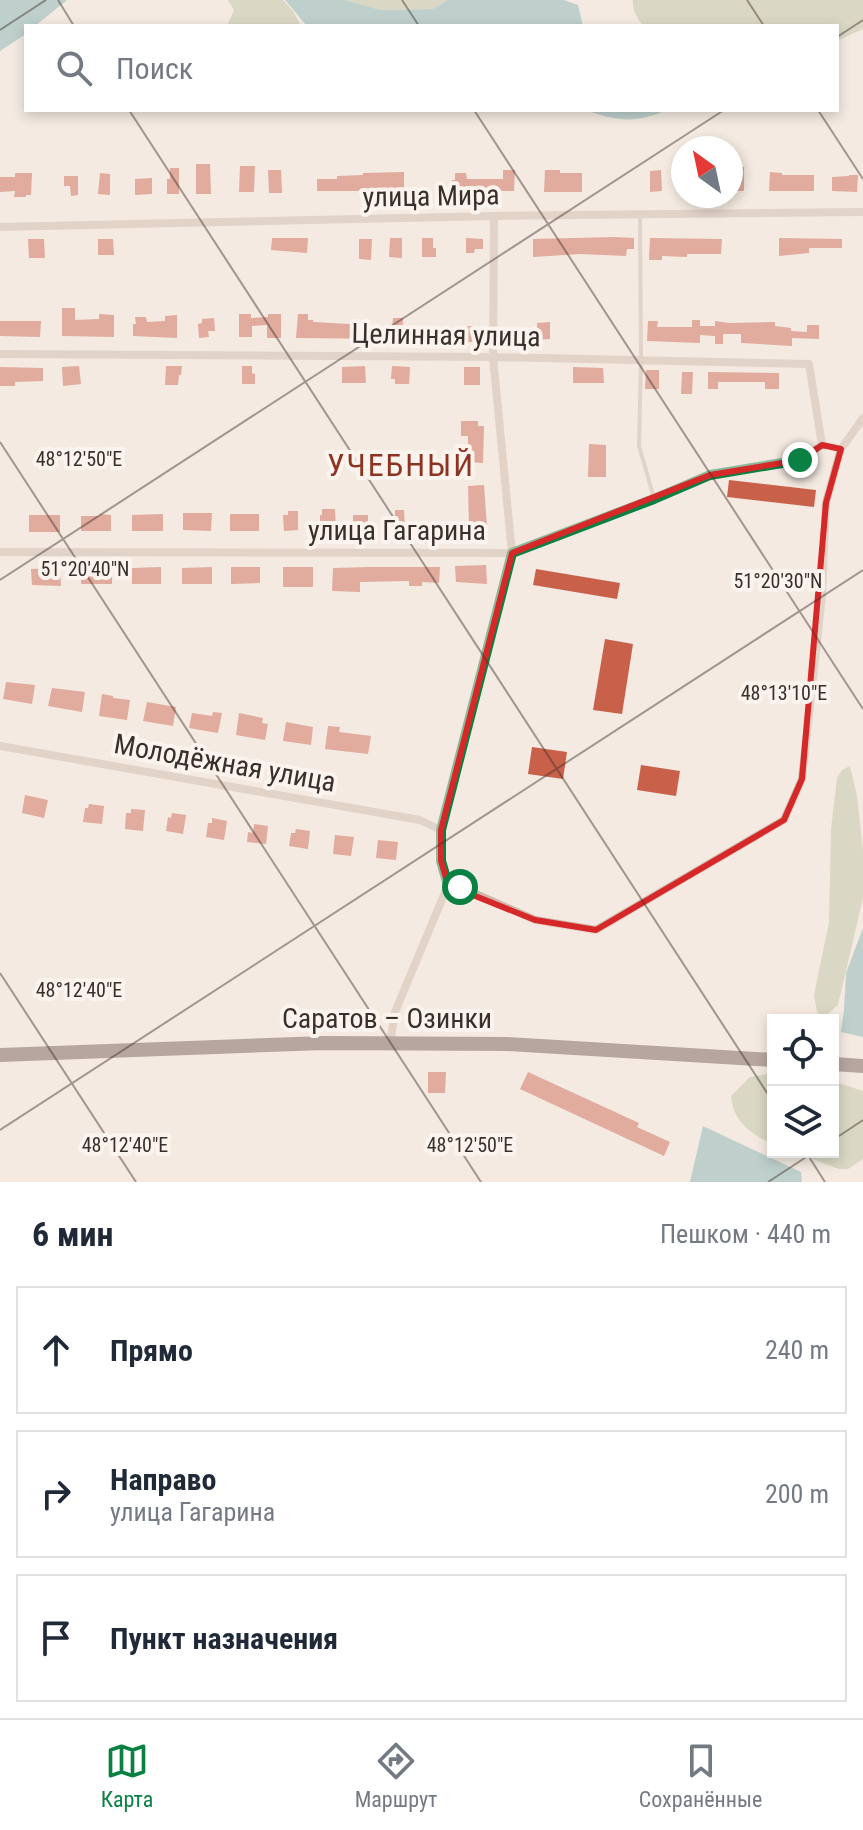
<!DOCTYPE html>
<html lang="ru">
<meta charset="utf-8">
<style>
body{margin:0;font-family:"Roboto Condensed",sans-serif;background:#f2f2f3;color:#1f2937}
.controls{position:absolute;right:24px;bottom:24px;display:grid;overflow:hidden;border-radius:0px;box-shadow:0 4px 12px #0003}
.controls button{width:72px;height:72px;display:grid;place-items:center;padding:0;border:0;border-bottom:2px solid #e0e1e3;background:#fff;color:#1f2937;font:40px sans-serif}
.compass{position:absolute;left:671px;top:136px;width:72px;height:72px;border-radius:50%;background:#fff;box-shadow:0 4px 12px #0003;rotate:327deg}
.stop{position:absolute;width:24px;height:24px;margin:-18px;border:6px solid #0b8043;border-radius:50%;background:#fff}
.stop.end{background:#0b8043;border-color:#fff;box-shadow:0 2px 8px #0008}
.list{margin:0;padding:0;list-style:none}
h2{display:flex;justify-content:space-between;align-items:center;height:104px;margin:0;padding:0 32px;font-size:34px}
h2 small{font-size:26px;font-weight:400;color:#747a83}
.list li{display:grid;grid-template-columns:52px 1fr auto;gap:24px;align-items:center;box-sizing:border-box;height:128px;margin:0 16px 16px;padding:0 16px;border:2px solid #e0e1e3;border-radius:0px}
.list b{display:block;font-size:30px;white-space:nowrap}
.list p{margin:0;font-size:26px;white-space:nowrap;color:#747a83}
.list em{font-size:26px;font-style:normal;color:#747a83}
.icon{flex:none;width:44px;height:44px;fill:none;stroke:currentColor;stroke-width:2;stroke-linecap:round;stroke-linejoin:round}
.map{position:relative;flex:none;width:863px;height:1182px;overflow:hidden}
.search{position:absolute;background:#fff;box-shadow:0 4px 12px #0003;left:24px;right:24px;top:24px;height:88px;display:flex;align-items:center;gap:20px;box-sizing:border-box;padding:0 28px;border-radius:0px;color:#747a83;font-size:30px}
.sheet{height:536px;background:#fff}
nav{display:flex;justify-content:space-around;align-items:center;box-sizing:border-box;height:112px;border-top:2px solid #e0e1e3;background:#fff;font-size:22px;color:#747a83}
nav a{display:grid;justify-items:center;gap:4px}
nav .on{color:#0b8043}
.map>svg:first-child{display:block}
</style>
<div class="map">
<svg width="863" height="1182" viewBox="0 0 863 1182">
<rect width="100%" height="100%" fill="#f4eae1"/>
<!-- green -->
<path fill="#bac49f" d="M228 0H283L293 11 301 26H227L234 10Z
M345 0H448L432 9 381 10Z
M633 0H863V29L837 41V26H645C637 21 632 9 633 0Z
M850 766 857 796 863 850V898L838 1005 824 1017 817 1012 814 995 829 922 831 829 837 778 842 770Z
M773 1073V1144C751 1135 733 1121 731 1096L750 1077Z
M833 1081 863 1091V1159L848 1169H839L794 1152H833Z"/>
<!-- water -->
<path fill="#7eb2b1" d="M0 0H67L35 26H26V34L0 51Z
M285 0H345L381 10 432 9 448 0H564L578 5 583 26H307Z
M585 110H667C634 124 618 121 585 110Z
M863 928V1037L841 1032 844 1010 846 973Z
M703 1126 801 1172 802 1182H690Z"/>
<!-- building -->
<path fill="#c9614a" d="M196 164H210L211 194H196Z
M240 166H255L254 192H239Z
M733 167H744V191H733Z
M170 168H179V194H167V179H170Z
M268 170H281L282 193H269Z
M503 170H515L514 191 452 190V180H455V173H466L467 179H503Z
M545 170H560V173H582V192H544Z
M661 170 662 191 650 192V171Z
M404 172V191H317V179H337V176L363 175V173Z
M770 172 782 173V175H814V191H769Z
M15 173H32L31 195H26V197H14L15 191 0 192V177H15Z
M100 173 110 174V195L98 194Z
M849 175H858L857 192 832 191V177L849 176Z
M64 176H78V195L71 196 70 186H64Z
M152 178V194L135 195V179Z
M615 237 634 238V249H627L626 256 580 254 533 257V239Z
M272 238H308L307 253 271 250Z
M390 238H402V258L389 257Z
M422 238H433V248H436V257H422Z
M466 238 483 239V249H475L474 253H466Z
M650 238 722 239 721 254H687V257L662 256V260H649Z
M779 238 842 239V248H809V253L779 256Z
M28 239H44L45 258H29Z
M98 239H113L114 255H98Z
M359 239H372L371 260 359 259Z
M62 308H75V320L99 319V314L114 315V337L62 336Z
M239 314H251V318L268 317V314H281V338H267V325L252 326V337H239Z
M298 314H308V320H313V322L368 325V330L392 328 393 318H403L402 339 296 338Z
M177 315V338L133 336V324H136L135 317H146L147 322 165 321V316Z
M214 318 215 331H208L209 337 199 338 198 324 202 323V319Z
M692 320H700V326H715V321L729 323 775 322V326L791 328V331L807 332V325H819V339L792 338V346L741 343V334H723V344H715V336L700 335V343L647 341 648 321H658L657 327H692Z
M0 321H41L40 337 0 336Z
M550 322V339L537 340V323Z
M473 326 474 342H458V327Z
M79 366 81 384 63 386 62 367Z
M166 366H182L181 375H179L178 385H165Z
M242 366H252V373L255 374V384H242Z
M365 366 366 383H342V367Z
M392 366 410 367 409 384H395V379H391Z
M0 367 43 368V381L15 382V386H0Z
M464 367H480V385H464Z
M573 367 603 368 604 383H573Z
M646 370H659V389H645Z
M682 372H693L692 394H681Z
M708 372 779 373V389H765V382H718V389H708Z
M461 421H478V426H484L483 463 468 462V436H461Z
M589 444 606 445V477H588Z
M729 480 816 490 814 507 727 497Z
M484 485 487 527H469L468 486Z
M322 509H335L336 529 320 530V515H322Z
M395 510H404L405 528 389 529V517H395Z
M288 511H298V530L284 531 283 515H288Z
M183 513H212L211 531 183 530Z
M100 514 111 515V531H81V516H100Z
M163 514V531H132V515Z
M230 514H259V531H230Z
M29 515H60V532H29Z
M353 515H368V529H353Z
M486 565 487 584 456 582 455 566Z
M161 567V584H132V568Z
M212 567V584H182V568Z
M231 567H260V583L231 584Z
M283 567H313V587H283Z
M369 567H440L439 583 422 582V586H409V581L360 582V592L332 591 333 568Z
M60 568 61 586 32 585 31 569Z
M112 568V584H81V569Z
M536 569 620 583 617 599 533 585Z
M605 639 633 644 622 714 593 710Z
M6 682 35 685 32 704 3 699Z
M52 688 85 692 82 712 48 706Z
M102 694 113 696V698L130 700 127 720 99 716Z
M147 702 176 707 173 726 143 721Z
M213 712 222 713 218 733 189 728 192 713 212 716Z
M239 713 263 718 262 723 268 724 265 740 236 735Z
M286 722 313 727 311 745 283 741Z
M328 726 340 727 339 732 371 736 368 754 325 749Z
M532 747 567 752 563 779 528 774Z
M641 765 680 771 676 796 637 790Z
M25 795 48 800 44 818 22 813Z
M89 804 104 806 102 824 83 822 85 808H88Z
M131 809 145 810 143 831 125 829 126 813H131Z
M172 813 186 815 183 834 166 831 168 817 171 818Z
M212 818 227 821 224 840 206 837 208 823H212Z
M254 824 268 826 266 844 247 842 248 832 253 833Z
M296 829 310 831 308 849 289 846 291 833H295Z
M335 835 354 837 351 856 333 854Z
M378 840 398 842 396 860 376 858Z
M428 1072H446L445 1093H428Z
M528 1072 639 1123 637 1127 670 1142 664 1156 520 1089Z"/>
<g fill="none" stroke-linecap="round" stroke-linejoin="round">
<!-- service -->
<path stroke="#cdb9ab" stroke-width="4" d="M640 215 641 360 639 446 654 498"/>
<!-- minor -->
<path stroke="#cdb9ab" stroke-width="8" d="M0 227 494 216 863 212
M0 354 493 357 809 364 822 445
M0 552 512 553 654 499 710 475 800 460 822 445
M0 746 420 820 441 830
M448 885 460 887 535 920 596 930 784 820 802 779 822 595 826 503 841 449 863 418
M390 1043 395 1012 448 885 441 861V830L512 553 493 357 494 216"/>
<!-- trunk -->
<path stroke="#6c564f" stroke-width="14" d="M0 1055 324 1043 507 1044 773 1060
M833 1064 863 1066"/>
</g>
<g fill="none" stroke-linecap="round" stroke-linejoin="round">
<!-- route -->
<path stroke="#0b8043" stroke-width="10" d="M460 887 448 885 441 861V830L512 553 654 499 710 475 800 460"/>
</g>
<!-- marked area -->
<path d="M0 0H863V1182H0ZM822 445 841 449 826 503 802 779 784 820 596 930 535 920 448 885 441 861V830L512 553 710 475 800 460Z" fill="#f4eae1" fill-opacity=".55" fill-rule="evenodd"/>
<path fill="none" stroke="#d62828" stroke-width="6" stroke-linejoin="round" d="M822 445 841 449 826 503 802 779 784 820 596 930 535 920 448 885 441 861V830L512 553 710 475 800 460Z"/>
<!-- ticks -->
<path fill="none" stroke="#3b2f2b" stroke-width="2" stroke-opacity="0.45" d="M58 0 74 26M402 0 419 26M747 0 764 26M0 30 46 0M837 37 863 20M129 110 773 1102M474 110 863 709M818 110 863 179M0 442 481 1182M0 580 724 110M0 973 136 1182M0 1130 863 570M833 1140 863 1120M806 1152 825 1182M768 1182 814 1152"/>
<g text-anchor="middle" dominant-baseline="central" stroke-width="8" stroke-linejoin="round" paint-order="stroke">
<!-- street labels -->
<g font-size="28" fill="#3b2f2b" stroke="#fbf4ee">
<text transform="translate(431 196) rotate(-1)">улица Мира</text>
<text transform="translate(446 335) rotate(1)">Целинная улица</text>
<text x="397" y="530">улица Гагарина</text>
<text transform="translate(225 763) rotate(10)">Молодёжная улица</text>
<text x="387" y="1018">Саратов – Озинки</text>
</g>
<!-- quarter labels -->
<g font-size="32" letter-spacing="2" fill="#8c3421" stroke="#fbf4ee">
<text x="401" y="465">УЧЕБНЫЙ</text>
</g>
</g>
<g font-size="20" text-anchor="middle" fill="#3b2f2b" stroke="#fbf4ee" stroke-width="8" stroke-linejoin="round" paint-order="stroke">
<text x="79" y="466">48°12'50"E</text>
<text x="85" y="576">51°20'40"N</text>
<text x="778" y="588">51°20'30"N</text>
<text x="784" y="700">48°13'10"E</text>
<text x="79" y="997">48°12'40"E</text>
<text x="125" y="1152">48°12'40"E</text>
<text x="470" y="1152">48°12'50"E</text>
</g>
</svg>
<div class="controls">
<button><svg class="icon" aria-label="locate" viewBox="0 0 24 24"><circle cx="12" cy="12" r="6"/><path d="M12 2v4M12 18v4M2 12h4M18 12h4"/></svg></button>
<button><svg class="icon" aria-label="layers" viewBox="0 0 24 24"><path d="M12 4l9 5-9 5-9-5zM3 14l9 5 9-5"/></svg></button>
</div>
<svg class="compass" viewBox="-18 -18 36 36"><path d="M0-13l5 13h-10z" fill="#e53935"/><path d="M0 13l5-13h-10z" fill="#747a83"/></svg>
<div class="stop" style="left:460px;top:887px"></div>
<div class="stop end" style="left:800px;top:460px"></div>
<div class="search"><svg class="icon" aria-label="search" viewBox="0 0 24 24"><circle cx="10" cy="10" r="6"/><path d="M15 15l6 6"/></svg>Поиск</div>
</div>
<section class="sheet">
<h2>6 мин<small>Пешком · 440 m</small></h2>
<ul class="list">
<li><svg class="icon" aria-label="ahead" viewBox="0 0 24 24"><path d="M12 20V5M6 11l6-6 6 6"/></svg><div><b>Прямо</b></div><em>240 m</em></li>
<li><svg class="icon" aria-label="right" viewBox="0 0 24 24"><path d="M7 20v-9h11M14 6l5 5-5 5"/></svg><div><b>Направо</b><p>улица Гагарина</p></div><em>200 m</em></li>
<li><svg class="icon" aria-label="arrive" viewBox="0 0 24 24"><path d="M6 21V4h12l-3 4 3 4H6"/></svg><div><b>Пункт назначения</b></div></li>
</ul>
</section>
<nav>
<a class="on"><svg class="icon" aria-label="map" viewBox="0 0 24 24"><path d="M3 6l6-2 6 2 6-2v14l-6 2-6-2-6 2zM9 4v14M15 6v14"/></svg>Карта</a>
<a><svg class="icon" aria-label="directions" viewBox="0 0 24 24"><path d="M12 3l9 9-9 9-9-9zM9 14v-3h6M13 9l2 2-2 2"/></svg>Маршрут</a>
<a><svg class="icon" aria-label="saved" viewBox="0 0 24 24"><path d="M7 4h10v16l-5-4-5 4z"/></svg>Сохранённые</a>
</nav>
